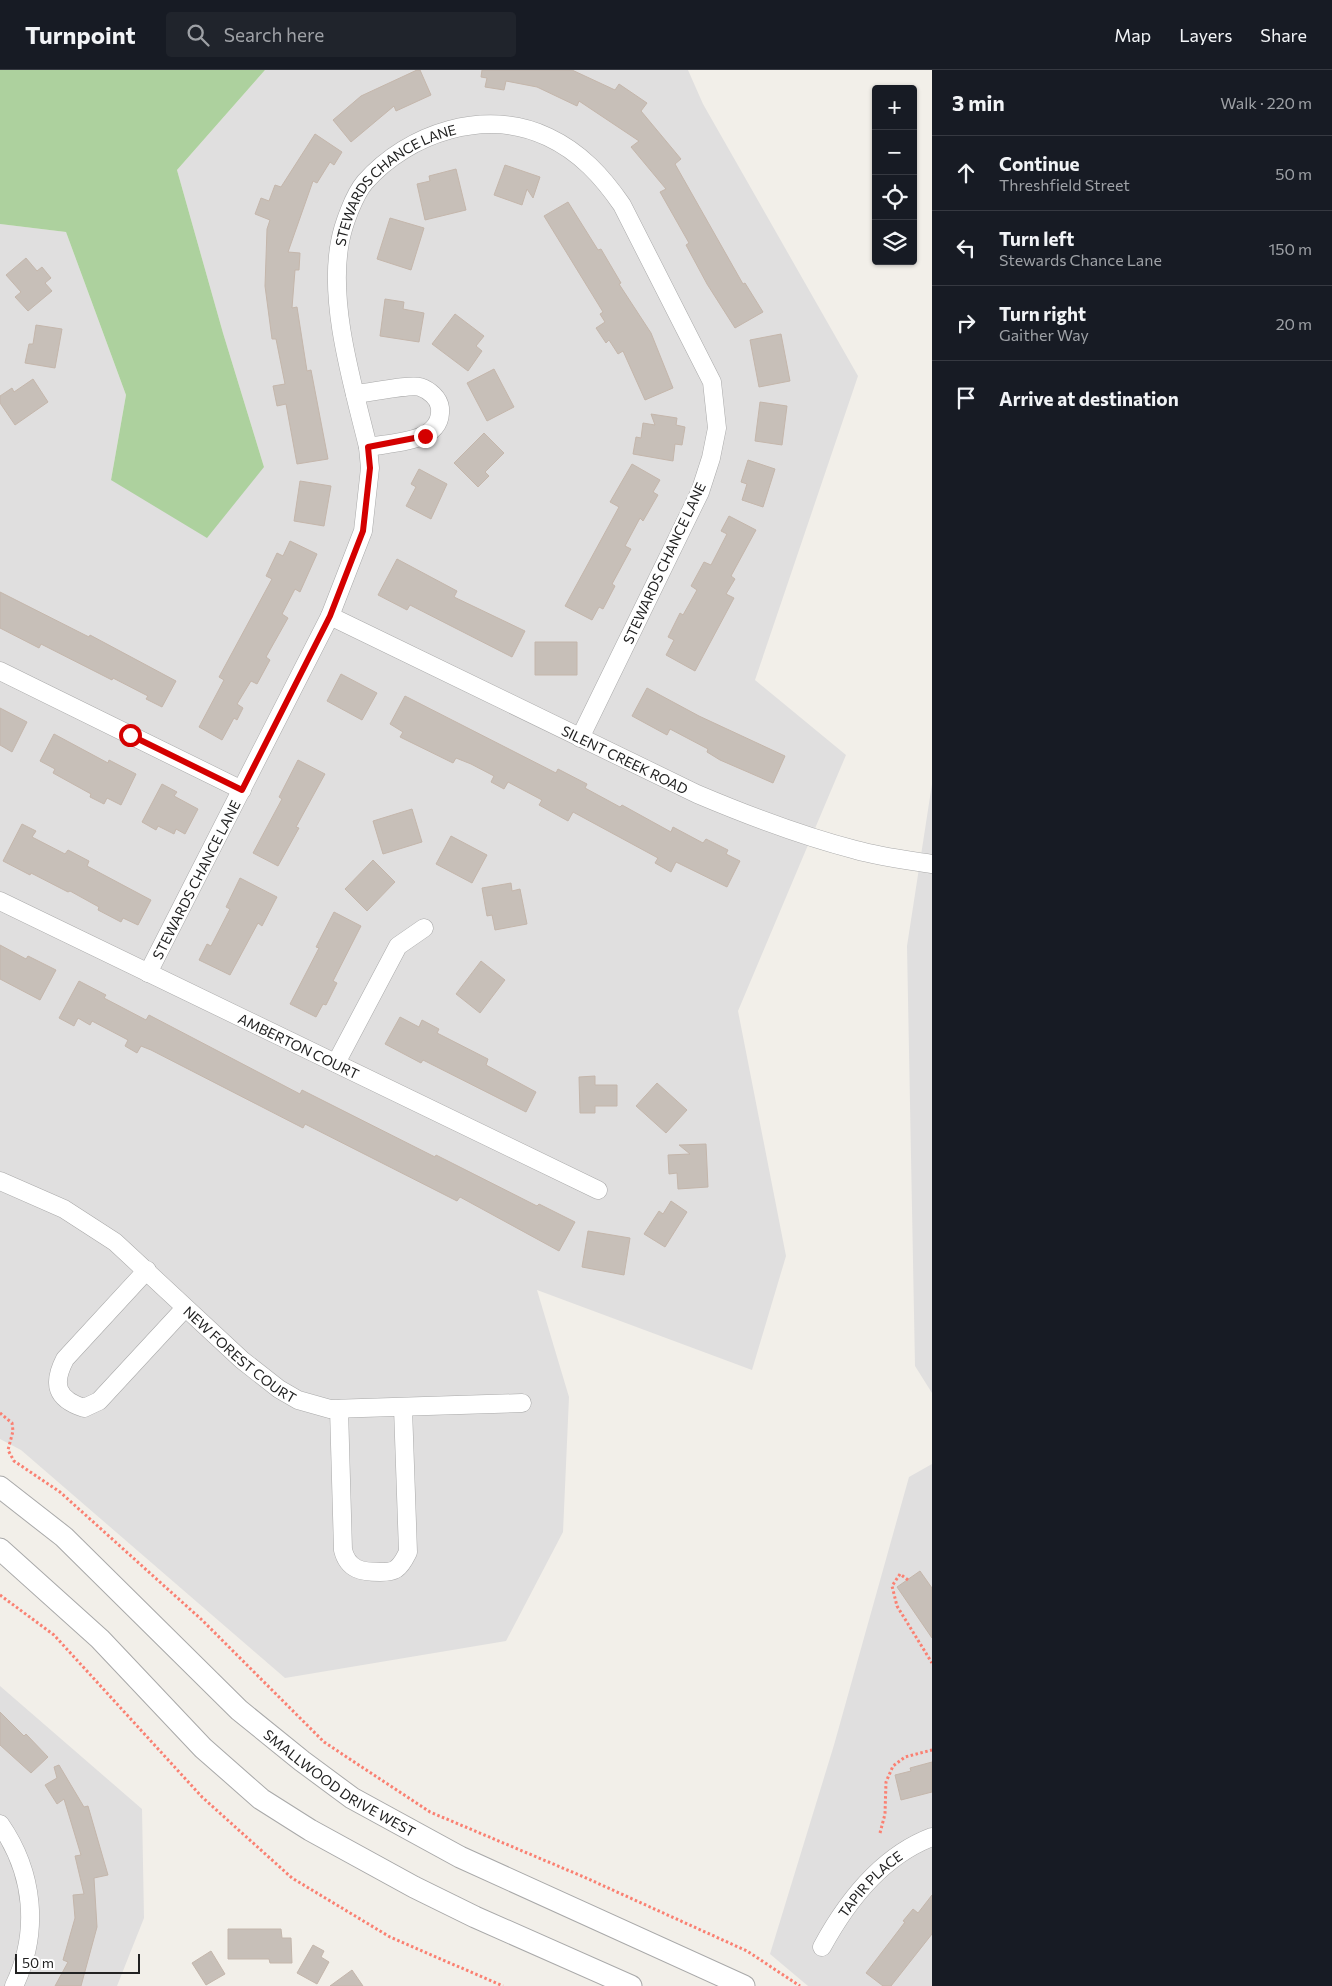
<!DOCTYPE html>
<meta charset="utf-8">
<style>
body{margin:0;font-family:Commissioner,sans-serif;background:#20242c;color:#f1f3f6}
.controls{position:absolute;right:15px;top:15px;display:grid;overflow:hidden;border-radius:5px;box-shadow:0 1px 4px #0004}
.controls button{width:45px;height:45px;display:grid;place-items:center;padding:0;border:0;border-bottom:1px solid #363941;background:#171b24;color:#f1f3f6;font:25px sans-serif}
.scale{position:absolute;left:15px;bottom:12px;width:125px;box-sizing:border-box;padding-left:5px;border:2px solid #222;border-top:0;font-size:14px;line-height:18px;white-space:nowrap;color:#222;-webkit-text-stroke:4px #fff;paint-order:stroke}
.stop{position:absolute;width:15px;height:15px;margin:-11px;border:4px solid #d40000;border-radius:50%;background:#fff}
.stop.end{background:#d40000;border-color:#fff;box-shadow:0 1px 5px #0008}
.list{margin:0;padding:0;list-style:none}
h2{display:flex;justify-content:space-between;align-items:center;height:65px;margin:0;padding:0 20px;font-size:21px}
h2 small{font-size:16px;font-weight:400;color:#9ea1a6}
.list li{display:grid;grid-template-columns:32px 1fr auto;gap:15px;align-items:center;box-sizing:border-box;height:75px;padding:0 20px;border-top:1px solid #363941}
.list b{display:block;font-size:19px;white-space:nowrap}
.list p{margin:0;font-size:16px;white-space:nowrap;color:#9ea1a6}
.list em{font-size:16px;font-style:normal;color:#9ea1a6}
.icon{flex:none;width:28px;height:28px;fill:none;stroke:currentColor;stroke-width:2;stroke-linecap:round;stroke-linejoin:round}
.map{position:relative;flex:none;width:932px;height:1916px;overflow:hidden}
header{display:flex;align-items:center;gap:30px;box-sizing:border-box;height:70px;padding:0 25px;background:#171b24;border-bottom:1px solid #363941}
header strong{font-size:24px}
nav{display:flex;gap:28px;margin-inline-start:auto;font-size:18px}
.search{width:350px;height:45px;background:#20242c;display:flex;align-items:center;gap:12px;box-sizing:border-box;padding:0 18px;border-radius:5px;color:#9ea1a6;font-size:19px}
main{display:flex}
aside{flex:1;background:#171b24}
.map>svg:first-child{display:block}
</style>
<header>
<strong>Turnpoint</strong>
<div class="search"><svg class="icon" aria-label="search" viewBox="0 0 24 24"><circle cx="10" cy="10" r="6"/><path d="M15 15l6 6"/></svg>Search here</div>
<nav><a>Map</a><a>Layers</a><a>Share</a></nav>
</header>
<main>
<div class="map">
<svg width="932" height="1916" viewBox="0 0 932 1916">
<rect width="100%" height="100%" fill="#f2efe9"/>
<!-- residential -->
<path fill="#e0dfdf" d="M265 0H688L703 34 858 306 755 610 846 685 738 941 786 1186 752 1300 537 1220 569 1327 563 1462 506 1571 285 1608 21 1380 0 1369V154L66 162 126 325 111 410 264 397 223 263 177 100Z
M932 714V1323L915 1296 907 876Z
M932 1394V1916H808L770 1884 834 1675 909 1407Z
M0 1616 142 1739 144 1848 117 1916H0Z"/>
<!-- forest -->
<path fill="#add19e" d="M0 0H265L177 100 223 263 264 397 207 468 111 410 126 325 66 162 0 154Z"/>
<!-- building -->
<path fill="#c7bfb8" stroke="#c4b6ab" d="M417 0H420L431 25 396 41 394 36 351 72 333 50 361 26Z
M482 0H572L615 20 619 14 647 33 641 41 681 89 675 94 743 214 745 213 763 242 735 258 707 214 686 175 689 173 660 122 666 119 631 77 639 71 579 31 577 36 537 17 506 11 504 20 485 17 487 8 481 7Z
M315 64 342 82 334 95 330 92 317 113 313 111 288 182 300 183 299 200H295L292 238 297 237 307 301 311 300 328 389 297 394 286 334 277 336 273 316 285 314 276 269H272L265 216 267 159 270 150 255 144 261 128 269 131 275 115 281 117Z
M505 95 540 107 533 128 527 119 522 135 494 125Z
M456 99 466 140 425 150 417 114 430 111 429 106Z
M568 132 598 180 601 179 621 213 619 214 651 263 673 318 645 330 623 281 618 284 609 270 606 273 596 258 605 252 600 244 603 242 544 146Z
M390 148 424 158 411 200 377 189Z
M26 188 37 201 42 197 51 208 45 213 52 221 28 241 15 227 21 222 6 205Z
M385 229 404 232 403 239 424 243 419 272 380 266Z
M455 244 484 266 476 276 482 281 468 301 432 274Z
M36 255 62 259 55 298 25 293 29 274H33Z
M781 264 790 311 759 317 750 270Z
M494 299 514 337 487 351 467 313Z
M33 309 48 332 15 355 0 333V326L12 318 14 322Z
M760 332 787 336 782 375 755 371Z
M651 344 677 348 676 355 685 357 682 375 675 374 673 391 633 384 636 367 641 368 643 353 655 355Z
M484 363 504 383 485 402 489 406 478 417 454 393Z
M748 390 775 399 763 437 742 430 747 414 741 412Z
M632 394 660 410 653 422 658 425 643 451 640 448 625 476 631 479 612 514 615 516 603 539 599 537 592 550 565 536 619 437 610 432Z
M419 399 447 414 431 449 406 436 416 417 411 414Z
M300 411 331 416 324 456 294 451Z
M729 446 756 460 731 506 735 509 726 524 734 528 695 601 666 585 674 570 668 567 680 543 683 545 697 520 691 516 704 492 711 495 727 464 721 461Z
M290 471 317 484 300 522 295 519 282 544 288 548 266 587 270 590 257 614 251 611 237 634 243 638 237 650 234 648 222 670 199 657 224 610 219 607 272 509 266 506 277 483 283 486Z
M397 489 457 521 454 527 525 561 512 587 410 535 407 540 378 525Z
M0 522 89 567 90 565 176 611 162 637 146 629 148 626 113 608 112 610 41 574 39 578 0 558Z
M535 572H577V605H535Z
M341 604 377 623 362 650 327 631Z
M647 618 699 646 785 686 773 713 720 690 707 682 708 679 670 659 667 665 632 646Z
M405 626 556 703 558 699 587 714 585 718 620 737 622 735 671 762 673 757 703 773 706 769 728 780 726 784 740 791 727 817 676 792 671 802 655 793 658 788 573 742 568 751 539 735 542 730 508 712 504 719 491 712 494 706 471 694 456 688 453 693 400 667 403 662 390 654Z
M0 638 27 652 12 682 0 675Z
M54 664 108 693 109 690 136 704 121 735 107 728 104 734 90 727 91 724 53 703 55 699 40 691Z
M298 690 325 704 296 757 299 758 278 796 253 783 282 729 279 727Z
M162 714 177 722 174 726 198 739 185 764 176 759 174 764 158 756 156 760 142 752Z
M412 739 422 772 383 784 373 751Z
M22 754 36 761 32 767 65 784 68 780 89 791 87 796 151 830 138 855 123 848 121 852 98 840 99 837 70 821 68 822 31 803 30 805 3 791Z
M451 766 487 785 472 813 436 794Z
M373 790 395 812 367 841 345 819Z
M240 808 277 827 262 856 258 853 230 905 199 890 207 874 211 876 230 839 226 837Z
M511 813 512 821 520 819 527 854 495 860 492 845 487 846 482 818Z
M334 842 361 856 333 911 337 913 326 935 323 934 316 947 290 934 319 878 316 877Z
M0 875 26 889 28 886 56 900 40 930 0 909Z
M481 891 505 910 480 943 456 924Z
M79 911 106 925 104 928 146 950 149 945 300 1024 302 1020 435 1087 436 1085 537 1136 539 1134 575 1152 559 1181 460 1127 457 1131 305 1054 303 1058 151 980 141 976 137 983 125 976 128 970 92 951 90 955 78 948 74 956 59 948Z
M400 947 419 957 422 950 439 959 437 963 488 989 486 995 536 1022 526 1042 423 990 421 993 385 974Z
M595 1006V1015H617V1036H595V1043H580L579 1007Z
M657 1013 687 1040 666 1063 636 1036Z
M706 1074 708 1117 678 1119 677 1103 669 1104 668 1085 690 1084 679 1075Z
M671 1131 687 1142 665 1177 644 1164 659 1141 663 1144Z
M588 1161 630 1168 624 1205 582 1197Z
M920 1501 932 1518V1568L897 1517Z
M0 1642 24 1666 26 1664 48 1687 31 1703 0 1675Z
M932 1692V1722L901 1730 895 1705 911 1701 910 1698Z
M59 1695 84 1737 88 1736 108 1805 94 1808 97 1857 81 1916H55L68 1892 63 1890 75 1848 73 1825 84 1824 75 1786 81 1785 64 1729 57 1734 45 1715 57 1708 54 1697Z
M932 1825V1864L891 1916H883L866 1903 905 1852 903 1851 913 1839 918 1843Z
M228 1859H281L282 1868H291L292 1893H270L269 1889H228Z
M313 1875 324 1881 321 1887 329 1892 317 1914 297 1903Z
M211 1881 225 1904 206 1915 192 1893Z
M352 1900 363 1916H330Z"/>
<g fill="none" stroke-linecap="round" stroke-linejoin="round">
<defs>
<g id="minor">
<path d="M355 324C369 323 410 314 420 317 429 320 439 328 440 338 443 373 394 372 368 377"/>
<path id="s1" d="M330 546 697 724C749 746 801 766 856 780 881 787 907 790 932 794"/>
<path d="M0 601 242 720"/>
<path id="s2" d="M0 831 598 1120"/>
<path id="s3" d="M148 903 330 546 363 461 370 398 368 377C353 315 328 234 340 172 343 155 354 125 365 112 408 63 486 37 548 67 580 82 602 106 622 135L712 312 717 358 711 388 700 422 580 668"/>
<path d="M336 993 398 876 424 858"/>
<path id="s4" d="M0 1111 64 1139 115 1172 242 1290 279 1319 298 1330 330 1339 522 1333"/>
<path d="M147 1200 65 1289C52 1314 56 1329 84 1338L99 1331 185 1238"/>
<path d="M339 1339 343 1480C348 1500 362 1502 380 1502 385 1502 392 1502 396 1499 402 1495 405 1488 408 1482L403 1338"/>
<path d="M0 1754C34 1803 40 1862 14 1916"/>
<path id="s5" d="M822 1877C847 1831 882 1786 932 1767"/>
</g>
<g id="tertiary">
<path id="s6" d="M0 1417 64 1467 239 1640 302 1691 352 1728 460 1787 744 1916"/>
<path d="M0 1479 100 1569 203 1678 261 1729 310 1760 414 1817 475 1847 631 1916"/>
</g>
</defs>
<!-- minor casing -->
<use href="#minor" stroke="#a9a9a9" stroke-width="19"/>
<!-- tertiary casing -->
<use href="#tertiary" stroke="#a9a9a9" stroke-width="23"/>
<!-- path -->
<path stroke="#fa8072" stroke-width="3" stroke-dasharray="2.5 2.5" stroke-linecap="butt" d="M0 1343 12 1353 13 1361 8 1380 14 1391 60 1422 202 1550 324 1672 430 1742 584 1807 747 1881 800 1916
M908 1510 900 1504 892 1516 897 1536 932 1593
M0 1525 54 1565 202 1727 292 1808 390 1867 503 1916
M880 1763 885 1744 886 1712 893 1696 905 1687 932 1680"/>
<!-- minor -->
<use href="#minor" stroke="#fff" stroke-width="18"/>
<!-- tertiary -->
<use href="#tertiary" stroke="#fff" stroke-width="21"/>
</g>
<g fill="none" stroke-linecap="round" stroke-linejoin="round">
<!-- route -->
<path stroke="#d40000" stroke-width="6" d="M130 665 242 720 330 546 363 461 370 398 368 377 425 366"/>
</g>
<g text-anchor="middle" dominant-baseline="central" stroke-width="5" stroke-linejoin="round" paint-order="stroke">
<!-- street labels -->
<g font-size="14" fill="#222" stroke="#fff">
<text stroke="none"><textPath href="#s3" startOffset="869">STEWARDS CHANCE LANE</textPath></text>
<text transform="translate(664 493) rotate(-65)">STEWARDS CHANCE LANE</text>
<text stroke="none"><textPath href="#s1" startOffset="328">SILENT CREEK ROAD</textPath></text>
<text stroke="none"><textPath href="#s3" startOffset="105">STEWARDS CHANCE LANE</textPath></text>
<text stroke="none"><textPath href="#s2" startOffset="332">AMBERTON COURT</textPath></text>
<text stroke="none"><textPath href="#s4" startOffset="299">NEW FOREST COURT</textPath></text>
<text stroke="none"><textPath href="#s6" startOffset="452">SMALLWOOD DRIVE WEST</textPath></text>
<text stroke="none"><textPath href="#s5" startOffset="80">TAPIR PLACE</textPath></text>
</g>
</g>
</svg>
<div class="controls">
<button>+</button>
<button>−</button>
<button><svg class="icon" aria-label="locate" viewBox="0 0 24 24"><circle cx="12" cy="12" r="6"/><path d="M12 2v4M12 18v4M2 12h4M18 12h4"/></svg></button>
<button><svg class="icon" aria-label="layers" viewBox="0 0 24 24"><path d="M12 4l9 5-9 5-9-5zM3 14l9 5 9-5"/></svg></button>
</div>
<div class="scale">50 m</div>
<div class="stop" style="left:130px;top:665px"></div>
<div class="stop end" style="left:425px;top:366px"></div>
</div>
<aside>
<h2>3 min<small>Walk · 220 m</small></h2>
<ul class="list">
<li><svg class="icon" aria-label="ahead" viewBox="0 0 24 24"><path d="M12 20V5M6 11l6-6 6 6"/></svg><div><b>Continue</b><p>Threshfield Street</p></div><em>50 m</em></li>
<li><svg class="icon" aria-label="left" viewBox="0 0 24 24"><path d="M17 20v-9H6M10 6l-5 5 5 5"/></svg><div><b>Turn left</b><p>Stewards Chance Lane</p></div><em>150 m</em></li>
<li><svg class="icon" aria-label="right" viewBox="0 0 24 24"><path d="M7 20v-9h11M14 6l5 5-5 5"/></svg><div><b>Turn right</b><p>Gaither Way</p></div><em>20 m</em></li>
<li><svg class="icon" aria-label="arrive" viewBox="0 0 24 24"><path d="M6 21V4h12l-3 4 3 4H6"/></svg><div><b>Arrive at destination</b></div></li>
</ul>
</aside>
</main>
